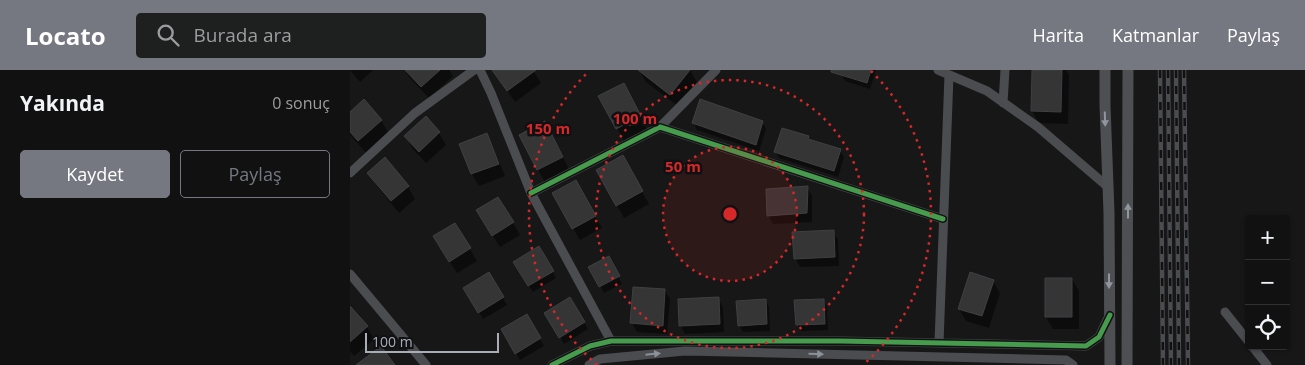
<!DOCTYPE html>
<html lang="tr">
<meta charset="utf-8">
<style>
body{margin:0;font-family:"Open Sans",sans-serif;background:#1e1f1f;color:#f1f3f6}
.controls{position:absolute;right:15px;bottom:15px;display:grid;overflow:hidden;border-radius:5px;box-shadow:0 1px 4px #0004}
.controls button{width:45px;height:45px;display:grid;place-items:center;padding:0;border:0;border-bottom:1px solid #303131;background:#111;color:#f1f3f6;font:25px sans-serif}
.scale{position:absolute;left:15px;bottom:12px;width:134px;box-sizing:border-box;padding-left:5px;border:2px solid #a8adb8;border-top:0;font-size:14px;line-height:18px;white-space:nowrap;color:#a8adb8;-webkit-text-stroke:4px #111113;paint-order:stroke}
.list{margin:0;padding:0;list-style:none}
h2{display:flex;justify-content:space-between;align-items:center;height:65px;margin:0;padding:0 20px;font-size:21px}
h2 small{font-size:16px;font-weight:400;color:#9c9d9f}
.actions{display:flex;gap:10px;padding:15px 20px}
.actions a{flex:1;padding:11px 0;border:1px solid #757880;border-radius:5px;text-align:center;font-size:18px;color:#757880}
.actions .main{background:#757880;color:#fff}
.icon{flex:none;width:28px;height:28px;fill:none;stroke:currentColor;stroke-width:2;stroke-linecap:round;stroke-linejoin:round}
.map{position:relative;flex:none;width:955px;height:295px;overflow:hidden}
header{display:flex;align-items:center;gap:30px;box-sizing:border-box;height:70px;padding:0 25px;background:#757880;color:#fff}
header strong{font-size:24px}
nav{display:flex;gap:28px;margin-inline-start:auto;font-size:18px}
.search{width:350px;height:45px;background:#1e1f1f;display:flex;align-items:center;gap:12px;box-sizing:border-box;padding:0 18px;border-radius:5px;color:#9c9d9f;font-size:19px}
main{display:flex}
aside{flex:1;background:#111}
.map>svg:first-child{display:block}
</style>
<header>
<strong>Locato</strong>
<div class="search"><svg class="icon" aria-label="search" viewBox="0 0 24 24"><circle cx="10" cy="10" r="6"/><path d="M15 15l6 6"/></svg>Burada ara</div>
<nav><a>Harita</a><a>Katmanlar</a><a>Paylaş</a></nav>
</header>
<main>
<aside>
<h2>Yakında<small>0 sonuç</small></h2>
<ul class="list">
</ul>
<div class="actions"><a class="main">Kaydet</a><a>Paylaş</a></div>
</aside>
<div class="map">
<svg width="955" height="295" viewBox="0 0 955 295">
<rect width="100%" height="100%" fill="#171717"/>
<!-- shadow -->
<path fill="#0007" d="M0 0H23L10 12Z
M55 0H99L103 6 79 28 59 7Z
M143 0H183L191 13 165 32Z
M289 0H340L347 12 328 36 296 12Z
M492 0H526L520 19 495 11 491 4Z
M683 0H716L719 5 718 54 689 53 682 41Z
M280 26 297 59 274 71 267 58Z
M0 43 31 50 38 62 16 83 0 65Z
M76 48 89 63 96 75 76 93 63 79 56 67Z
M412 52 416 59 409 81 347 60 344 53Z
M136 65 143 77 155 106 129 116 122 104 111 75Z
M202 65 219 99 195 112 188 100Z
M458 67 460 71 490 80 494 87 488 107 429 88 425 81Z
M272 87 299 134 274 148 248 101Z
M35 89 58 117 65 129 49 143 26 115 19 103Z
M225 111 252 158 230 170 203 124Z
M457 117 462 126V152L423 154 418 145Z
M148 128 170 165 150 177 135 153Z
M105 154 127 191 107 203 91 179Z
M483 162 488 170 489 196 450 197 445 188Z
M189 178 206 208 183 222 164 192Z
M259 188 272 214 254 223 240 198Z
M139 204 157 235 133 249 115 218Z
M722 209 729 221V259H703L696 247Z
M643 211 650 223 639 258 616 251 609 239Z
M315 221 320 229 317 264 287 262 282 253Z
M368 228 373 237 374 262 335 264 330 255Z
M220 229 238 259 214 274 196 243Z
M415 230 419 237 420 261 393 262 389 255Z
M473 230 477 237 478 260 451 261 447 255Z
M1 239 17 257 24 269 4 286 0 281Z
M176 245 194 276 170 290 152 259Z"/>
<!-- building -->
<path fill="#353536" stroke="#3f4043" d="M55 0H90L71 17Z
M142 0H186L157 21Z
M288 0H340L320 25Z
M481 0H521L517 13 481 2Z
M682 0H712L711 42 681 41Z
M274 13 291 46 266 59 248 26Z
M14 29 32 50 8 71 0 62V42Z
M350 29 413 51 406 75 342 53Z
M76 46 90 62 69 82 54 66Z
M195 51 213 87 187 100 169 65Z
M432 58 459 66 458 69 491 79 484 101 424 82Z
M137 63 149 94 121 104 109 74Z
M273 85 293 121 266 136 246 100Z
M35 87 59 116 41 131 17 103Z
M226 110 246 146 222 159 202 123Z
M458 116 457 143 417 146 416 119Z
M148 127 164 152 142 166 126 140Z
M105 153 121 178 99 192 83 166Z
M484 160 485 187 444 189 442 162Z
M189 176 204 201 178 216 163 192Z
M259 186 270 206 249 217 238 197Z
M139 202 154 227 128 243 113 218Z
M620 202 644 210 632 246 608 239Z
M695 208H722V247H695Z
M283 217 315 219 313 256 280 253Z
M220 227 235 252 209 268 194 243Z
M369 227 370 254 329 256 328 229Z
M416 229 417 254 388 256 386 231Z
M474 229 475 254 446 255 444 230Z
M0 236 18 256 0 272Z
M177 244 191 268 165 284 151 259Z
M31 276 45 295H6Z"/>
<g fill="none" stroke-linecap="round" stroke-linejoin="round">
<!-- minor -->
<path stroke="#4b4c50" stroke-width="9" d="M130 0 141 23 181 123 261 271
M588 0 637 21 688 57 758 117
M653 33 655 0
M310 57 366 0
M0 103 65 43 124 0
M181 123 310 57 593 149
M0 204 76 295
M875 242 899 272
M589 273 599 5
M902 276 917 295
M202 295 240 276 261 271H490L736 276 749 267 759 246
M239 295 250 289 335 281 716 290 723 295"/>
<!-- major -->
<path stroke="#4d4f52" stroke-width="11" d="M755 0V35L759 143 760 295
M777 295 778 0"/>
<defs>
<path id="rail" d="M810 0 813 295
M818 0 821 295
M826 0 829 295
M834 0 838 295"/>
</defs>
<!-- rail casing -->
<use href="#rail" stroke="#4b4c4f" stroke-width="4.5"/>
<!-- rail -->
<use href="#rail" stroke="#111113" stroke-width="2.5" stroke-dasharray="8" stroke-linecap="butt"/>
<defs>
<path id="cycleway" d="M181 123 310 57 593 149
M202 295 240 276 261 271H490L736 276 749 267 760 245"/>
</defs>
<!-- cycleway casing -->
<use href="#cycleway" stroke="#111113" stroke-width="8"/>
<!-- cycleway -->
<use href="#cycleway" stroke="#469c4c" stroke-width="5"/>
</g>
<!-- one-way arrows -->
<defs><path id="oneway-solid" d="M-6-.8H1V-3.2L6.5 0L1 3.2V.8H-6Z" transform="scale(1.25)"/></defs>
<g fill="#91969e">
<use href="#oneway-solid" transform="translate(755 49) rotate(88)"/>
<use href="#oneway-solid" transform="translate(778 141) rotate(-90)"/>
<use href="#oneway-solid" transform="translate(759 211) rotate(90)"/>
</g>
<g fill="#8c9099">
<use href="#oneway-solid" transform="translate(303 284) rotate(-6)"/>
<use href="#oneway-solid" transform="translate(466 284) rotate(1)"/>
</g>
<!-- distance rings -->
<circle cx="380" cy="144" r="67" fill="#d62828" fill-opacity=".12"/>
<g fill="none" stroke="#d62828" stroke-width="2.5" stroke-dasharray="2.5 5">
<circle cx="380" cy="144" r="67"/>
<circle cx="380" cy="144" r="134"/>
<path d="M247 295A201 201 0 0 1 239 1M521 1A201 201 0 0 1 513 295"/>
</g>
<circle cx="380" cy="144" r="8" fill="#d62828" stroke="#111113" stroke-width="2.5"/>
<g font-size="15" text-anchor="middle" font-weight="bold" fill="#d62828" stroke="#111113" stroke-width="5" stroke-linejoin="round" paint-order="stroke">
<text x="285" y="54">100 m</text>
<text x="198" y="64">150 m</text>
<text x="333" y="102">50 m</text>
</g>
</svg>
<div class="controls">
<button>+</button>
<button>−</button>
<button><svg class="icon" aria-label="locate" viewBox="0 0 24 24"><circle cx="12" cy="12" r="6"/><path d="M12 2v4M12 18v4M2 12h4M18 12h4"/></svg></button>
</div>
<div class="scale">100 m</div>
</div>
</main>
